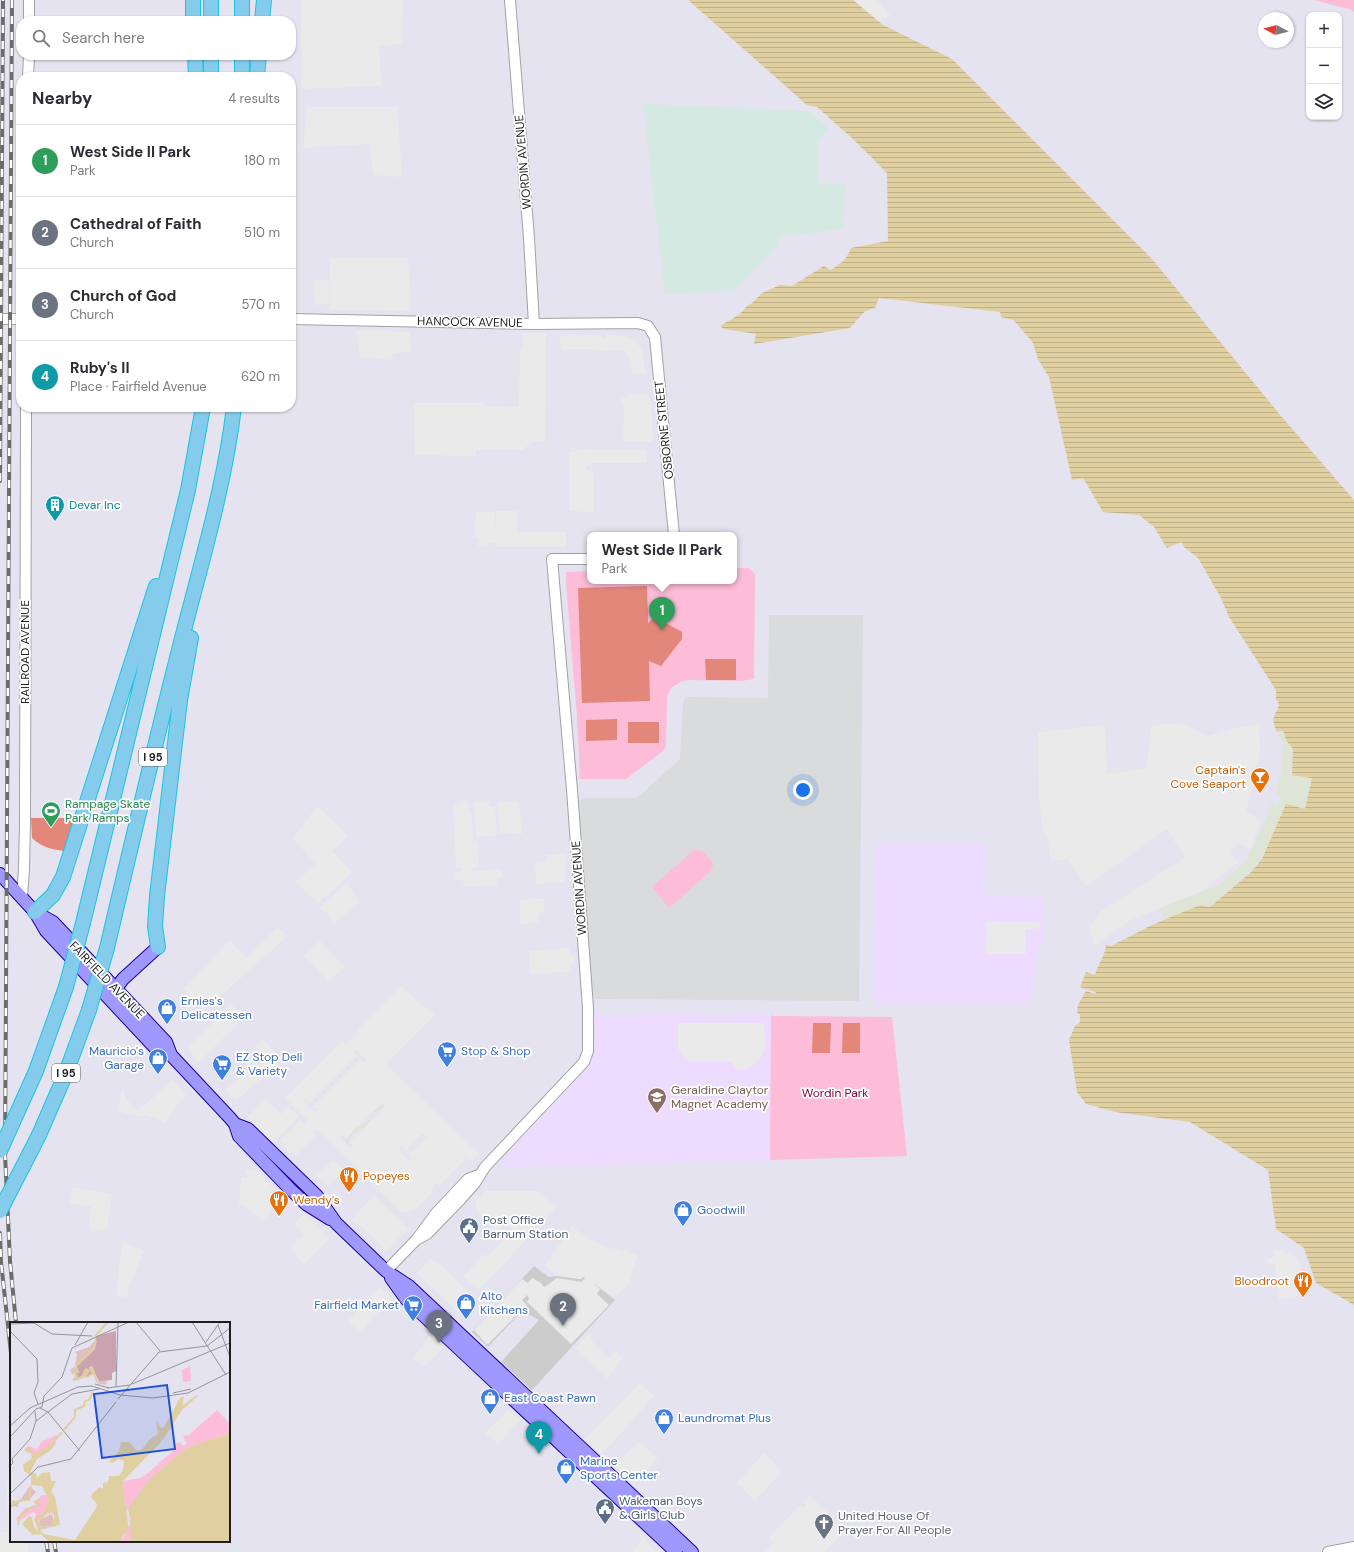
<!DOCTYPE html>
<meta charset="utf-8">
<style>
body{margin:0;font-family:"DM Sans",sans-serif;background:#f7f7f7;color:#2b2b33}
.controls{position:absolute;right:12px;top:12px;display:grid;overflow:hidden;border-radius:8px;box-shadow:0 1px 3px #0004}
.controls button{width:36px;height:36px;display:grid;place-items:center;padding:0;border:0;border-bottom:1px solid #e1e1e2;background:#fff;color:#2b2b33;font:20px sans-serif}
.compass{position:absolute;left:1258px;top:12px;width:36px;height:36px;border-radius:50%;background:#fff;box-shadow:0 1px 3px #0004;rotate:277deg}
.you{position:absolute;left:803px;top:790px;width:14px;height:14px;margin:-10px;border:3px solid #fff;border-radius:50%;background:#1a73e8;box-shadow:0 0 0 6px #1a73e833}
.badge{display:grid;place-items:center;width:26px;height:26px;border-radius:50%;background:#0066cb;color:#fff;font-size:13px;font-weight:700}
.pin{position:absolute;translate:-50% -33px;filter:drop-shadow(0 1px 2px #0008)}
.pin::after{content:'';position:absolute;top:21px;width:14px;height:12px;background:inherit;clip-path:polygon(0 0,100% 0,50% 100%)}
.popup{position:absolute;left:587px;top:532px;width:150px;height:52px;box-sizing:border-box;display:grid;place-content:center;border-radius:8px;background:#fff;filter:drop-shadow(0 1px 3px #0005);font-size:13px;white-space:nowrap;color:#7c7c81}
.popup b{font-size:15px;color:#2b2b33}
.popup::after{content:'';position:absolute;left:50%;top:100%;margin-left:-8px;border:8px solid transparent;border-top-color:#fff}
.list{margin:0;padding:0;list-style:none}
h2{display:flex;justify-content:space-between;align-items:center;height:52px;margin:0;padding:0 16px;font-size:17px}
h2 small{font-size:13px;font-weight:400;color:#7c7c81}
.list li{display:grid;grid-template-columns:26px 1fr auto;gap:12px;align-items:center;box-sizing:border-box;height:72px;padding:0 16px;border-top:1px solid #e1e1e2}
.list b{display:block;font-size:15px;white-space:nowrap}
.list p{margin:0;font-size:13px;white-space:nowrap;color:#7c7c81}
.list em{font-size:13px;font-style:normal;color:#7c7c81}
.icon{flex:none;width:22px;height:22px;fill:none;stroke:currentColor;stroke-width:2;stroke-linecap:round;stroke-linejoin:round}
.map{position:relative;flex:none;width:1354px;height:1552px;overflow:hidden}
.search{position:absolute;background:#fff;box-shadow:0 1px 3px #0004;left:16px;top:16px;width:280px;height:44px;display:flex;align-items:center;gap:10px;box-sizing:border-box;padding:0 14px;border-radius:16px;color:#7c7c81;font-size:15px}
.panel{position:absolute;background:#fff;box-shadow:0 1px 3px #0004;left:16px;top:72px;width:280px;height:340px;border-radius:16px}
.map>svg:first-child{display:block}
</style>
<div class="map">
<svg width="1354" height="1552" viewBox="0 0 1354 1552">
<defs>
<pattern id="water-rules" width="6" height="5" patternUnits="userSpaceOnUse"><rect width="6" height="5" fill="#e0cfa0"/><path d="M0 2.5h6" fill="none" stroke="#c0b189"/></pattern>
</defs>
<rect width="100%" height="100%" fill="#e5e3ef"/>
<!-- residential -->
<path fill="#dadbdc" d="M769 615H863L859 1001 597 999 595 998 592 992 579 801 585 798H637L680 759 683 703 686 697 768 698Z"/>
<!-- industrial -->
<path fill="#d4e9e2" d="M643 104 810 111 829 129 818 140V184L845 183 843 229 778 237V245L734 291 665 294Z"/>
<!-- education -->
<path fill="#eddcff" d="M875 843 985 844 984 896 1044 897 1043 930 1029 1004 873 1003Z
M599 1012 602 1015H649L653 1013H692L696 1016H736L741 1013 770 1014 771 1015 770 1160 507 1167 503 1165 501 1163V1157L505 1152 509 1151 578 1078 579 1073 591 1059 596 1046 595 1024 592 1021V1017Z"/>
<!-- religious -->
<path fill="#ccc" d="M534 1266 549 1277 558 1276 580 1279 585 1276 615 1300 532 1390 501 1362 539 1320 522 1311 488 1347 472 1332Z"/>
<!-- park -->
<path fill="#fdbcd7" d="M1314 0H1354V12L1349 9Z
M734 568H749L755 574 754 679 741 681 687 680 681 682 672 687 667 697 666 746 663 751 626 779H580L577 716 566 583V572L590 571V581H734Z
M694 850 703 851 712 862 713 867 710 872 669 908 652 887Z
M771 1015 773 1016 892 1017 907 1156 770 1160Z"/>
<!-- pitch -->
<path fill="#e4877b" d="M647 586 648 623 655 617 682 632V639L661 666 649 661 650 701 582 703 578 588Z
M705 659H736V680H706Z
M617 719V740L586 741V720Z
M628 722H659V743H628Z
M31 818H75L64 851C51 849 41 847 32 838Z
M813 1023H831L830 1053H812Z
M843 1023H860V1053H842Z"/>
<!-- parking -->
<path fill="#eaeaea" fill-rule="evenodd" d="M301 0H403L402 43 379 46 381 86 302 89Z
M853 0H877L890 15 879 21Z
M307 107H397L402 177 373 175 370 144 303 148Z
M330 258H408L411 311 330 310Z
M314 280H329V304L315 305Z
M356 330 410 332 411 352 392 353 393 360 360 357Z
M523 333H546L545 442H532L523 450H476V456L415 455 414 403H484V406L519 407 520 349 523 348Z
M606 334 628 337 637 343 642 350 646 373H633L628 355 623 350 600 351 597 349H561L560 335H601V338H604L606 337Z
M646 394V396H650L653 442H625L623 437 624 407 621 406V397H626L628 395Z
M577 449 646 450 647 463H590L586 467V470L593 472 594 479V512L569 511V452L577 451Z
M496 511H517V532H566V547H495V543H487V547L478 546 479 538 475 537 476 512H495V535Z
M1181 723 1207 736 1241 727 1259 724 1260 755 1251 776 1255 780 1246 811 1261 821 1251 849 1238 843 1230 853 1238 862 1201 892 1131 920 1094 946 1089 927 1101 911 1185 858 1167 829 1086 886 1068 859 1051 860 1048 841 1043 831 1039 798 1038 732 1105 725 1107 774 1147 768 1151 725Z
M488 800 490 807H495L497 835 476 837 474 802Z
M464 801H468L469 811 472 814 473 837 470 841H477L479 866 472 867V870L473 871 501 869 502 878H497V885L464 887 463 880H454V873L461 872 463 869 462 868H456L453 805 463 803Z
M497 802H519L522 834 500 833Z
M317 806 348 836 332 851 352 872 318 903 295 882 316 864 293 839Z
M566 854 565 882 536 884 535 862 547 861 546 855Z
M347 882 359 902 334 924 327 913 319 908Z
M532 899H544V912L539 913 538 922 520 924V900Z
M987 921 1035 922 1040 923V928L1025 930 1026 954H986Z
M277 928 289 937H286L204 1011 184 989 230 940 246 958Z
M320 941 345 967 328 981 304 955Z
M569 948 570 954 575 957V961L571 964V971L529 974 530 951Z
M401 986 421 1005 431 1010 435 1015 387 1063V1065L479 1154 471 1162 462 1154 466 1159 439 1186 434 1182 432 1193 414 1211 408 1212H401L398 1209 317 1129 312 1130 316 1136 296 1155 291 1152 288 1153 283 1147 284 1144 281 1140 300 1120 305 1124 307 1120 285 1098 342 1041 346 1045 356 1035 360 1036V1034L357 1030ZM353 1051H357L365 1059V1063L360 1059 313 1106 317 1110 316 1112 314 1111 305 1102V1099L310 1103 357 1056ZM382 1103 385 1106 350 1142 353 1146 350 1147 341 1138V1135H342L346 1139ZM423 1133 427 1136 409 1154 413 1158 411 1160H408L400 1152 399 1148 402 1146 406 1150Z
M231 1004 244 1018 198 1063 188 1047Z
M678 1023H764L765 1048 760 1058 750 1067 740 1070 735 1068 732 1062 689 1061 682 1055 678 1048Z
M263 1040 284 1060 235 1101 226 1090 262 1056 255 1046Z
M173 1080 186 1095 181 1100 165 1123 155 1118 143 1115 141 1117 117 1111 122 1091 132 1107 140 1109Z
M266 1099 281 1114 288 1107 299 1117 272 1143 247 1117Z
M333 1160 345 1170 329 1186 315 1175Z
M245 1170 258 1171 273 1188 271 1194 276 1206 263 1221 244 1206 239 1205 241 1178 247 1177Z
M73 1187 112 1194 107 1231 89 1228 91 1206 70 1203Z
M483 1191H538L557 1207 479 1290 463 1277 484 1254 488 1257 513 1230 505 1222 497 1231 477 1211 476 1207V1197H482Z
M374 1195 409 1229 405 1234 397 1229 402 1234 387 1251 360 1225H358L352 1220 353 1218Z
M304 1214 329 1238 305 1264 291 1251 292 1249 291 1248 303 1235 294 1225Z
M572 1227 590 1239 602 1246 638 1255 629 1283 615 1297 593 1283 600 1289 597 1294 609 1305 571 1344 527 1302 529 1298 527 1295 522 1300 527 1305 487 1345 474 1330 522 1279 528 1283 532 1278 541 1283 544 1287 557 1278 582 1282 585 1278 584 1277 580 1279 558 1276 545 1266Z
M122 1243 144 1250 133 1279 129 1283 128 1297 116 1296Z
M1274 1249 1290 1253 1297 1259 1301 1268 1308 1288 1297 1290V1296L1293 1298 1279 1300 1275 1264 1267 1265 1268 1258 1274 1257Z
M431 1258 435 1262 437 1261 473 1296 458 1312 417 1273Z
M379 1287 392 1298 360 1332 348 1321Z
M432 1333 443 1348 425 1366 413 1359Z
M588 1334 593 1342 609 1358 616 1351 622 1358 608 1379 576 1349Z
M640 1383 654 1396 601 1455 585 1439Z
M508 1411 520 1420 498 1444 485 1433Z
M639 1442 658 1458 634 1485 614 1466Z
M764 1453 782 1471 755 1501 737 1483Z
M11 1483V1541H27L29 1552H0V1533L8 1532 7 1484Z
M810 1496 846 1529 825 1552H803L818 1535 802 1552H765L773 1543 769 1538 800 1505 803 1508 806 1505 803 1502Z
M643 1538 656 1552H633Z"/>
<!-- plaza -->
<path fill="#dee5d7" d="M1354 713 1312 778 1305 809 1260 861 1210 907 1200 905 1164 920 1160 908 1219 885 1246 861 1263 827 1272 803 1278 804 1281 796 1275 795 1281 772 1283 743 1277 732 1283 730 1286 740Z
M382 1103 385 1106 376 1111 371 1116 370 1121 365 1127 358 1129 352 1135 348 1142V1145L343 1141 346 1140 357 1127 363 1125 369 1120 370 1115 376 1109 379 1108Z"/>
<!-- water -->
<path fill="url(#water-rules)" d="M688 0H853L883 25 952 59 1152 259 1281 416 1354 500V1305L1316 1283 1304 1248 1276 1229 1268 1170 1190 1122 1115 1112 1086 1104 1077 1092 1069 1040 1075 1026 1080 1022V1015L1077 1012 1078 1005 1086 991 1095 994 1096 992 1080 987 1086 972 1095 975C1098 964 1105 956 1106 945L1111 946 1152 925 1200 905 1210 907 1251 872 1262 859 1286 804 1305 809 1312 778 1292 775 1293 749 1286 740 1283 730 1277 732C1270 717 1275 717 1279 705L1278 701 1276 700V690L1229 617 1221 598 1198 558 1185 548 1181 542 1167 548 1154 527 1139 515 1103 512 1083 478 1072 480 1049 377 1038 359 1033 343 1017 324 1013 320 1001 317 1000 312 879 298 875 308 865 311 850 328 754 344 756 334 724 329 720 326 740 314 745 308 752 303 762 293 780 285 792 286 824 266 830 270C840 265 847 259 851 248L888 241 887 173 853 139 817 107 807 105Z"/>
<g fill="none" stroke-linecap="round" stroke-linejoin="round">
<defs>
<path id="minor" d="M510 0 529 238 534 324
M29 21V0
M28 77 29 55
M0 319H21
M291 319 534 324 638 323 648 326 655 337 674 535
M22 897 24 869 25 822 26 407
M416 1240 427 1234 461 1199 475 1183 485 1167 584 1062 588 1051V1008L572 790 552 559H590
M386 1271 416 1240 436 1213 468 1179 479 1175
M1328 1552 1354 1547"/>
<path id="major" d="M0 874 35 912 46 931 145 1037 159 1052 171 1055
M35 912 53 922 166 1042 171 1055 230 1118 235 1124 239 1136 289 1188 306 1204 330 1219
M111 995 123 979 158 947
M235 1124 248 1129 317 1196 336 1223 386 1271 409 1286 692 1552
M391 1278 406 1299 676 1552"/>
<path id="highway" d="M193 0V21
M211 21V0
M242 21V0
M262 21 264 0
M195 55 196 77
M211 77V55
M242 77V55
M257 77 259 55
M35 912 53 895 63 877 156 586
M83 923 188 490 203 407
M158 947 155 926 157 896 180 700 191 638
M107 948C130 850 153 752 178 654 198 573 224 491 234 407
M36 1071 66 987
M39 1135 66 1073 89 1010"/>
</defs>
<!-- minor casing -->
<use href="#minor" stroke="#a2a2a2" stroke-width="12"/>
<!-- major casing -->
<use href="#major" stroke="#190097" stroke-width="14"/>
<!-- highway casing -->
<use href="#highway" stroke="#18c5e5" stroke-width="16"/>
<!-- minor -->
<use href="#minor" stroke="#fff" stroke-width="10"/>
<!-- major -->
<use href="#major" stroke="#9f98ff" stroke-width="12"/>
<!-- highway -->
<use href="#highway" stroke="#85ccec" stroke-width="14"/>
<defs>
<path id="rail" d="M12 0 5 1154 10 1261 16 1323
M0 481 3 0
M0 1233 1 1262 11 1353
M46 1541 48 1552
M54 1541 56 1552"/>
</defs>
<!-- rail casing -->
<use href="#rail" stroke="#6c6c6c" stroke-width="4"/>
<!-- rail -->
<use href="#rail" stroke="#fff" stroke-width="2.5" stroke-dasharray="8" stroke-linecap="butt"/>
<defs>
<path id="highway-bridge" d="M66 987 83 923
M89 1010 107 948
M0 1151 36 1071
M0 1211 39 1135"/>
</defs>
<!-- highway-bridge casing -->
<use href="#highway-bridge" stroke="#18c5e5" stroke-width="16" stroke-linecap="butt"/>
<!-- highway-bridge -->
<use href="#highway-bridge" stroke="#85ccec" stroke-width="14"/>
</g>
<!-- icons -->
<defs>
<symbol id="building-pin" viewBox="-11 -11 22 30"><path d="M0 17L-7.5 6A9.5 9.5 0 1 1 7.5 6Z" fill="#0f9aa8" stroke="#fff"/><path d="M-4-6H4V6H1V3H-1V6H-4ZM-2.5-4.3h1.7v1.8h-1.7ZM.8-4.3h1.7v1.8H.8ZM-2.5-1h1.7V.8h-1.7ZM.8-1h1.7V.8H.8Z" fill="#fff"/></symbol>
<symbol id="bar-pin" viewBox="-11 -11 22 30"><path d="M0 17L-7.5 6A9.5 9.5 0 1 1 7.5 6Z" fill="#e8710a" stroke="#fff"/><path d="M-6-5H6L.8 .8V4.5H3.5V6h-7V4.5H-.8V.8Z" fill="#fff"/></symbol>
<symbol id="stadium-pin" viewBox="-11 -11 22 30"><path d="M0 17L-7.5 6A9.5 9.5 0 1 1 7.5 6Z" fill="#2e9e5b" stroke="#fff"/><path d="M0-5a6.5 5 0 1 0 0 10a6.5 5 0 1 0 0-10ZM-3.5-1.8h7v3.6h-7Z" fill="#fff"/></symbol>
<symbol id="shop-pin" viewBox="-11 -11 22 30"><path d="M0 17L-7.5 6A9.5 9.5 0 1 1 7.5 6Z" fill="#3f7fe0" stroke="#fff"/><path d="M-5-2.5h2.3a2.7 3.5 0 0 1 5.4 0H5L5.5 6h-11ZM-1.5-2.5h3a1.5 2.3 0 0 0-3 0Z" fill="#fff"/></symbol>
<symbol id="supermarket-pin" viewBox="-11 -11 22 30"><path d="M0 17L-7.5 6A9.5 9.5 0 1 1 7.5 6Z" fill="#3f7fe0" stroke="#fff"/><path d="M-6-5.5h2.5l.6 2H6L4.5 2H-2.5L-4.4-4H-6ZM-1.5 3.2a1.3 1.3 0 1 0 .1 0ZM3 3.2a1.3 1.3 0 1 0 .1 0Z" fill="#fff"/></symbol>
<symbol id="school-pin" viewBox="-11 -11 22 30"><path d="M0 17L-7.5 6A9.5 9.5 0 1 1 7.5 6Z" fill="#8d6e63" stroke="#fff"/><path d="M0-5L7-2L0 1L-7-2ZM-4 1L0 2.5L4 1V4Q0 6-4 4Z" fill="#fff"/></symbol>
<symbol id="restaurant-pin" viewBox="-11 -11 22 30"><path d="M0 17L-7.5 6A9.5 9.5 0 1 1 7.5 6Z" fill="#e8710a" stroke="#fff"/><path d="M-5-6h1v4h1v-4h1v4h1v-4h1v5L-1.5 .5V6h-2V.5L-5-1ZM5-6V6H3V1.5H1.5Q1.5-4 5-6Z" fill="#fff"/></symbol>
<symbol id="civic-pin" viewBox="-11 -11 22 30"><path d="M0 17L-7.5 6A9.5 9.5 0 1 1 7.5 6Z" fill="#5c6f8a" stroke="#fff"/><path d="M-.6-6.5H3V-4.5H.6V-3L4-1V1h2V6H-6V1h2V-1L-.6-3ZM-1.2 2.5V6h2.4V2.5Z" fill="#fff"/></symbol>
<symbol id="church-pin" viewBox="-11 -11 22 30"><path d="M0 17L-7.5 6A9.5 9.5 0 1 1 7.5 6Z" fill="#6b7280" stroke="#fff"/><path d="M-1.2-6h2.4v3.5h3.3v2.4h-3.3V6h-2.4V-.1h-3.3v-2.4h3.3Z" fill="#fff"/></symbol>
</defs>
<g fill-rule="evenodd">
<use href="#building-pin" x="44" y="494" width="22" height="30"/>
<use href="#bar-pin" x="1249" y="766" width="22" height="30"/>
<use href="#stadium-pin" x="40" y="800" width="22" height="30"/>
<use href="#shop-pin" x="156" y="997" width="22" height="30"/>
<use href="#supermarket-pin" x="436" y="1040" width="22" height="30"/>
<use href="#shop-pin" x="147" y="1047" width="22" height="30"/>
<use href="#supermarket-pin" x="211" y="1053" width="22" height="30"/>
<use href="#school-pin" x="646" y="1086" width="22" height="30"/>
<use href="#restaurant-pin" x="338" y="1165" width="22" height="30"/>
<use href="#restaurant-pin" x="268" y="1189" width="22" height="30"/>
<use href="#shop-pin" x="672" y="1199" width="22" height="30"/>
<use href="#civic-pin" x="458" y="1216" width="22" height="30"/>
<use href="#restaurant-pin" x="1292" y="1270" width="22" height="30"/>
<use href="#shop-pin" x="455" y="1292" width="22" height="30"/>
<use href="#supermarket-pin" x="402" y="1294" width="22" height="30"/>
<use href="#shop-pin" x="479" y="1387" width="22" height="30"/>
<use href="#shop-pin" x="653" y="1407" width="22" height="30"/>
<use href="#shop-pin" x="555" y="1457" width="22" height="30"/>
<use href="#civic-pin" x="594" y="1497" width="22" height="30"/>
<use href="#church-pin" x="813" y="1512" width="22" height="30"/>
</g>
<g text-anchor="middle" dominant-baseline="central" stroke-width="3.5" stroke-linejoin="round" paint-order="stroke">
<!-- shield labels -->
<g fill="#fff" stroke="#626262" stroke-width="1">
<rect x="139" y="748" width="28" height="18" rx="3"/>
<rect x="52" y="1064" width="28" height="18" rx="3"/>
</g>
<g font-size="11" font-weight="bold" fill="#1e1e1e">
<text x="153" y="757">I 95</text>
<text x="66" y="1073">I 95</text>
</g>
<!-- street labels -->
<g font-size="12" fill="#1e1e1e" stroke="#fff">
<text transform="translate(523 162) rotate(-95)">WORDIN AVENUE</text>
<text transform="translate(470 322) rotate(1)">HANCOCK AVENUE</text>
<text transform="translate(664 430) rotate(-96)">OSBORNE STREET</text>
<text transform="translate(25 652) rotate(-90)">RAILROAD AVENUE</text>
<text transform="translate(579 888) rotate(-94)">WORDIN AVENUE</text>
<text transform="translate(107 980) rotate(46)">FAIRFIELD AVENUE</text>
</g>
<!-- culture labels -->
<g font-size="12" fill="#0d838f" stroke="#fff" text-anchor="start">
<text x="69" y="505">Devar Inc</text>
</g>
<!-- food labels -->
<g font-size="12" fill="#c56008" stroke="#fff" text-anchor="end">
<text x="1246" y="770">Captain's<tspan x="1246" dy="14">Cove Seaport</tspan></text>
<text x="363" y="1176" text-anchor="start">Popeyes</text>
<text x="293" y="1200" text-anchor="start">Wendy's</text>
<text x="1289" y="1281">Bloodroot</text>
</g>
<!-- leisure labels -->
<g font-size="12" fill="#27864d" stroke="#fff" text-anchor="start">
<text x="65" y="804">Rampage Skate<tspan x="65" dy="14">Park Ramps</tspan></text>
</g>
<!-- shop labels -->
<g font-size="12" fill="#366cbe" stroke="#fff" text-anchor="start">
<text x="181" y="1001">Ernies's<tspan x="181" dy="14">Delicatessen</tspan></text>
<text x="144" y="1051" text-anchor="end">Mauricio's<tspan x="144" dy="14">Garage</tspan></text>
<text x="461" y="1051">Stop &amp; Shop</text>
<text x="236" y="1057">EZ Stop Deli<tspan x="236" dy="14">&amp; Variety</tspan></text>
<text x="697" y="1210">Goodwill</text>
<text x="480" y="1296">Alto<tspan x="480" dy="14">Kitchens</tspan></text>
<text x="399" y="1305" text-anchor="end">Fairfield Market</text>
<text x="504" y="1398">East Coast Pawn</text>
<text x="678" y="1418">Laundromat Plus</text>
<text x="580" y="1461">Marine<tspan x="580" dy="14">Sports Center</tspan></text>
</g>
<!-- education labels -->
<g font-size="12" fill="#785e54" stroke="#fff" text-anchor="start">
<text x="671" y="1090">Geraldine Claytor<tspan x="671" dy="14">Magnet Academy</tspan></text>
</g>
<!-- park labels -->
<g font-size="12" fill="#830439" stroke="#fff">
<text x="835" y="1093">Wordin Park</text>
</g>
<!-- service labels -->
<g font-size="12" fill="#4e5e75" stroke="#fff" text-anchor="start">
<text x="483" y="1220">Post Office<tspan x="483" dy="14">Barnum Station</tspan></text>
<text x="619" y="1501">Wakeman Boys<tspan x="619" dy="14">&amp; Girls Club</tspan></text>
</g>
<!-- worship labels -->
<g font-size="12" fill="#5b616d" stroke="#fff" text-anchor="start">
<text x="838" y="1516">United House Of<tspan x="838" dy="14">Prayer For All People</tspan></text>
</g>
</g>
<!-- overview -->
<g transform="translate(10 1322)">
<rect width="220" height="220" fill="#e5e3ef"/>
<path d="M86 17 83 27 65 45 68 50 62 52 60 48 65 44 67 32 65 30 79 25ZM82 45 97 57 96 63 87 61 89 58 84 52 64 59 66 52ZM20 164 26 170 19 178 9 180 8 185 3 184 0 187 3 178 7 180 11 177ZM42 192 44 199 41 204 33 205 28 202 31 197Z" fill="#dfc0be"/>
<path d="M106 9V49L102 51V58L89 59 82 45 80 46 82 51 78 55 76 54 79 49 77 47 72 55 64 58 67 54 64 51 68 50 66 45 84 27 86 14Z" fill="#caa2b0"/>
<path d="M180 44 181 59 173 60 172 48ZM207 88 220 102V111L175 127 141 156 118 186 117 191 121 203V219L111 220 120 202 116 190 118 186 115 183 113 159 130 156 137 152 164 128 165 122 170 120 173 124 177 122 173 114 179 113ZM47 113 45 121 29 132 25 133 14 128 18 124 27 127 31 120ZM32 173H36L39 178 33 191 24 199 26 192 23 190 9 199 6 197 16 185 19 187 29 183 24 181Z" fill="#fdbcd7"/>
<path d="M187 73 188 74 172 88 152 119 113 159 115 183 118 186 141 156 175 127 220 111V220H120L121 203 118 186 116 190 119 207 113 213 111 220H33L38 219 31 212 23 213 12 202 19 194 22 195 24 205 29 211 24 197 33 191 39 178 32 164 21 163V154L14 149 13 143 22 136 21 132H24L15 129 18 124 25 132 39 124 37 120 40 123 44 119 46 121 41 128 27 137 20 150 26 152 27 156 32 151 40 150 41 159H46L41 170 45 175 50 203 30 208 34 212 65 218 86 186 87 182 81 175 83 171 90 165 93 167V161L98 160 99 154H109L113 148 114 139 109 137 102 141 99 140 109 129 111 120H119L127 129 132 127 141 116 148 112 146 98 151 106 154 105 170 76 174 75 172 84ZM39 190V194L41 190 44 193V200L40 205H32L28 200Z" fill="#e0cfa0" fill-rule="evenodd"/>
<path fill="none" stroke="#e0cfa0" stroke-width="2" d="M85 14 98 0M86 18 84 27 66 44 68 50 64 51 67 54 63 58 72 55 76 47 79 49 75 54 78 55 83 51 80 46 82 45 87 60M54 108 65 95V88L74 84 75 79 79 78 83 70M44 119 52 110M0 183 11 178H19L21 164M8 203 10 194 20 186 29 183 25 180 29 178"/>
<path fill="none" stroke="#95949b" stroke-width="1" d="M126 0 150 29M182 0 216 53M0 2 24 1 42 12 82 14M208 3 220 35M0 9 27 37 28 60 24 71 28 82M196 20 210 0M65 23 78 0M85 62 99 66M122 62 220 21M106 65 108 0M97 66 120 63M163 71 181 67M108 77 149 30 197 24 220 6M30 86 38 90 70 129M26 99 62 72 89 67M0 104 20 86 68 65 82 64 110 73 143 76 178 71 220 50M0 115 26 87 32 85 34 74 52 55 62 26 119 0M0 144 3 141 2 137 20 117 26 99 25 89M0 172 28 145 61 137 106 80"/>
<path fill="#1d4ed8" fill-opacity="0.15" stroke="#1d4ed8" stroke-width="2" d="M157 63 165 127 92 136 84 72Z"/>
<rect width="220" height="220" fill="none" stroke="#1e1e1e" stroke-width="2"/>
</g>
</svg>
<div class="controls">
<button>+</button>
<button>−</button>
<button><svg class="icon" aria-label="layers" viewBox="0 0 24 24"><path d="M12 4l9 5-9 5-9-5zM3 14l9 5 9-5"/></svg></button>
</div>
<svg class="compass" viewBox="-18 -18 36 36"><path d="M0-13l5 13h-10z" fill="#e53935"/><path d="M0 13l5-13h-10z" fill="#7c7c81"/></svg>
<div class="you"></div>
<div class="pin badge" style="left:662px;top:630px;background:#2e9e5b">1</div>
<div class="popup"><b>West Side II Park</b>Park</div>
<div class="pin badge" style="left:563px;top:1326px;background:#6b7280">2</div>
<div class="pin badge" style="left:439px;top:1343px;background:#6b7280">3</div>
<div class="pin badge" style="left:539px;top:1454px;background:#0f9aa8">4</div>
<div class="search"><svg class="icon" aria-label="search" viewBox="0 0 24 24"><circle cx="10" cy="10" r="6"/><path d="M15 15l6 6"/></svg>Search here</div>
<section class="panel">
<h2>Nearby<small>4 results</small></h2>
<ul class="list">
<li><span class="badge" style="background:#2e9e5b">1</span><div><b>West Side II Park</b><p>Park</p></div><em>180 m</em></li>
<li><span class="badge" style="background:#6b7280">2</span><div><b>Cathedral of Faith</b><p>Church</p></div><em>510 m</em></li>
<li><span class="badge" style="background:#6b7280">3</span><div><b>Church of God</b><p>Church</p></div><em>570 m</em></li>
<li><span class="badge" style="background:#0f9aa8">4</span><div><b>Ruby's II</b><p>Place · Fairfield Avenue</p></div><em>620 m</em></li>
</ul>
</section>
</div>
